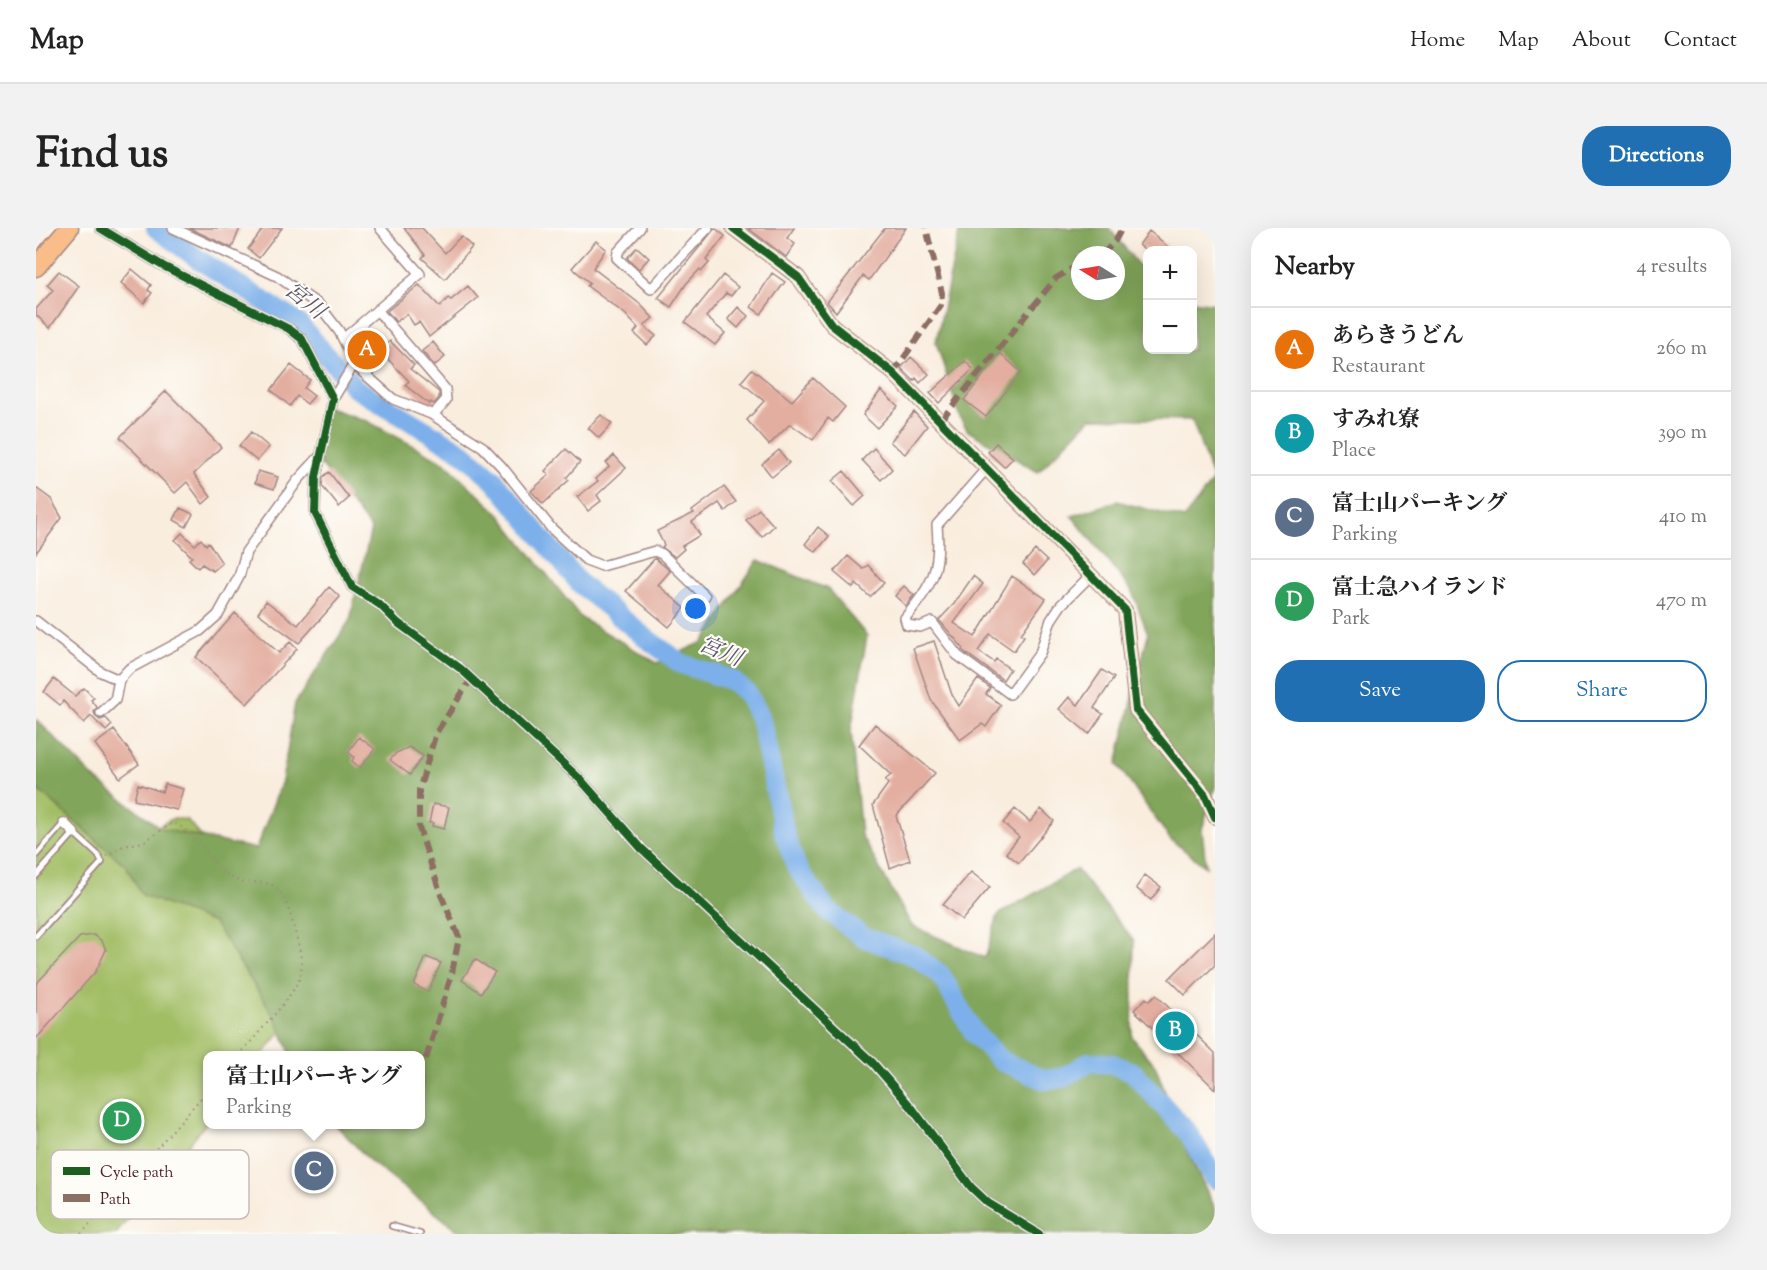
<!DOCTYPE html>
<meta charset="utf-8">
<style>
body{margin:0;font-family:"Sorts Mill Goudy","Noto Serif JP",serif;background:#f2f2f2;color:#222}
.controls{position:absolute;right:18px;top:18px;display:grid;overflow:hidden;border-radius:12px;box-shadow:0 6px 24px #0002}
.controls button{width:54px;height:54px;display:grid;place-items:center;padding:0;border:0;border-bottom:2px solid #e0e0e0;background:#fff;color:#222;font:30px sans-serif}
.compass{position:absolute;left:1035px;top:18px;width:54px;height:54px;border-radius:50%;background:#fff;box-shadow:0 6px 24px #0002;rotate:281deg}
.you{position:absolute;left:660px;top:381px;width:21px;height:21px;margin:-15px;border:4px solid #fff;border-radius:50%;background:#1a73e8;box-shadow:0 0 0 9px #1a73e833}
.badge{display:grid;place-items:center;width:39px;height:39px;border-radius:50%;background:#1f6fb2;color:#fff;font-size:20px;font-weight:700}
.pin{position:absolute;translate:-50% -50%;border:3px solid #fff;box-shadow:0 2px 6px #0006}
.popup{position:absolute;left:167px;top:823px;width:222px;height:78px;box-sizing:border-box;display:grid;place-content:center;border-radius:12px;background:#fff;filter:drop-shadow(0 2px 4px #0005);font-size:20px;white-space:nowrap;color:#767676}
.popup b{font-size:22px;color:#222}
.popup::after{content:'';position:absolute;left:50%;top:100%;margin-left:-12px;border:12px solid transparent;border-top-color:#fff}
.list{margin:0;padding:0;list-style:none}
h2{display:flex;justify-content:space-between;align-items:center;height:78px;margin:0;padding:0 24px;font-size:26px}
h2 small{font-size:20px;font-weight:400;color:#767676}
.list li{display:grid;grid-template-columns:39px 1fr auto;gap:18px;align-items:center;box-sizing:border-box;height:84px;padding:0 24px;border-top:2px solid #e0e0e0}
.list b{display:block;font-size:22px;white-space:nowrap}
.list p{margin:0;font-size:20px;white-space:nowrap;color:#767676}
.list em{font-size:20px;font-style:normal;color:#767676}
.actions{display:flex;gap:12px;padding:18px 24px}
.actions a{flex:1;padding:14px 0;border:2px solid #1f6fb2;border-radius:24px;text-align:center;font-size:21px;color:#1f6fb2}
.actions .main{background:#1f6fb2;color:#fff}
.map{position:relative;flex:none;width:1179px;height:1006px;overflow:hidden;border-radius:24px}
header{display:flex;align-items:center;gap:36px;box-sizing:border-box;height:84px;padding:0 30px;background:#fff;border-bottom:2px solid #e0e0e0}
header strong{font-size:28px}
nav{display:flex;gap:33px;margin-inline-start:auto;font-size:21px}
.intro{display:flex;align-items:center;justify-content:space-between;box-sizing:border-box;height:144px;padding:0 36px}
h1{margin:0;font-size:42px}
.button{padding:15px 27px;border-radius:24px;background:#1f6fb2;color:#fff;font-size:21px;font-weight:700}
main{display:flex;gap:36px;padding:0 36px}
aside{flex:1;background:#fff;border-radius:24px;box-shadow:0 6px 24px #0002}
.map>svg:first-child{display:block}
</style>
<header>
<strong>Map</strong>
<nav><a>Home</a><a>Map</a><a>About</a><a>Contact</a></nav>
</header>
<div class="intro"><h1>Find us</h1><a class="button">Directions</a></div>
<main>
<div class="map">
<svg width="1179" height="1006" viewBox="0 0 1179 1006">
<rect width="100%" height="100%" fill="#fdfcf7"/>
<filter id="ink" filterUnits="userSpaceOnUse"><feTurbulence type="fractalNoise" baseFrequency=".0167" numOctaves="2"/><feDisplacementMap in="SourceGraphic" scale="12" xChannelSelector="R" yChannelSelector="G"/><feConvolveMatrix kernelMatrix="1 2 1 2 8 2 1 2 1" color-interpolation-filters="sRGB"/></filter>
<filter id="wash" filterUnits="userSpaceOnUse"><feTurbulence type="fractalNoise" baseFrequency=".008" numOctaves="4" result="noise"/><feDisplacementMap in="SourceGraphic" scale="24" xChannelSelector="R" yChannelSelector="G"/><feGaussianBlur stdDeviation="1.35" result="paint"/><feColorMatrix in="noise" values="0 0 0 0 0 0 0 0 0 0 0 0 0 0 0 0 0 1.4 0 .05"/><feComposite in="paint" operator="in"/></filter>
<g filter="url(#wash)">
<rect width="100%" height="100%" fill="#f9edde"/>
<!-- green -->
<path fill="#a2be65" stroke="#766e48" stroke-width="1.5" d="M0 560 58 610 72 617 104 608 138 590 151 592 178 623 266 779 226 827 172 828 171 894 80 1006H0Z"/>
<!-- forest -->
<path fill="#81a55a" stroke="#666242" stroke-width="1.5" fill-rule="evenodd" d="M924 0H1073L1111 48 1112 122H1156L1157 73 1179 76V560L1166 601 1170 639 1134 611 1081 536 1112 406 1096 363 1036 288 1081 273 1148 291 1177 252 1156 192 1055 190 1002 244 932 203 924 190 900 114ZM1044 27H1080V63H1044Z
M290 179 331 193 408 234 465 288 545 390 621 435 667 414 722 332 792 361 831 408 815 503 825 607 876 698 949 730 962 687 1040 641 1098 713 1096 809 1119 837 1149 918 1179 980V1006H426L334 933 300 897 385 896V828L255 827 240 791 178 695 106 667 90 638 0 560V491L57 549 126 601 220 621 246 553 259 475 314 392 335 301 280 230Z"/>
<g fill="none" stroke-linecap="round" stroke-linejoin="round">
<!-- river -->
<path stroke="#7db0ea" stroke-width="20" d="M120 0 162 31 262 95 319 160 426 224 458 252 544 356 611 411 646 436 695 452 711 465 725 493 749 607 761 640 791 682 827 709 879 728 905 747 938 805 965 833 1009 852 1026 850 1053 834 1076 836 1097 844 1153 906 1179 951"/>
</g>
<g id="blocks">
<!-- building -->
<path fill="#e3aea0" d="M153 0H204L196 20Z
M228 0H246L223 30 212 21Z
M368 0H386L409 25 425 8 436 19 409 51 386 30 389 27Z
M679 0 689 8 670 32 673 35 666 43 664 41 650 56 635 79 622 70Z
M712 0H758L751 10 759 16 750 29Z
M849 0H870L833 52 827 48 800 84 791 74Z
M1113 3 1122 10 1135 22H1110L1103 17Z
M560 13 570 21 557 40 604 76 617 90 608 98 620 108 611 117 598 105 602 100 589 86 551 58 554 55 536 40Z
M601 19 613 30 603 41 591 30Z
M96 41 115 57 112 62 116 65 108 75 85 55Z
M23 43 43 58 14 100 0 87V81L17 62 11 57Z
M736 45 749 54 725 86 715 79Z
M687 47 702 59 695 68 690 65 670 89 689 105 679 117 649 94Z
M383 57 404 79 412 70 415 72 432 58 442 70 393 109 383 94 378 97 371 86 360 94 351 83Z
M702 79 712 88 702 100 692 91Z
M330 108 343 125 327 135 318 118Z
M354 113 378 137 374 141 403 164V170L398 176 395 174 393 176 369 157 373 153 344 123Z
M397 114 409 129 398 138 386 123Z
M964 125 985 144 950 189 928 172Z
M875 129 893 146 884 155 880 150 878 153 865 140Z
M929 133 937 141 903 175 894 165Z
M255 137 274 152 268 160 278 168 271 176 261 168 254 178 235 162Z
M716 141 756 173 777 150 809 179 797 194 792 190 777 212 754 196 733 217 711 192 728 173 705 154Z
M845 162 862 178 841 200 827 187Z
M130 163 185 219 158 246 175 269 167 276 151 254 139 265 84 209Z
M878 184 891 198 869 226 854 214Z
M565 187 576 196 563 210 552 200Z
M215 204 233 219 221 233 203 218Z
M960 215 977 230 968 239 952 224Z
M838 220 856 241 845 252 826 232Z
M530 221 544 234 530 250 533 252 507 276 495 263 513 247 509 243Z
M743 222 753 235 736 249 726 236Z
M578 227 590 240 561 267 565 273 552 283 541 269 562 253 560 251 573 239 570 235Z
M222 243 242 249 238 261 219 255Z
M808 243 829 268 818 278 796 253Z
M293 244 313 270 303 279 286 258 287 249Z
M688 259 700 274 689 283 683 275 656 294 664 307 646 318 648 321 639 329 626 319 628 317 621 303 658 285 656 283Z
M0 260 15 271 26 290 0 325Z
M144 280 157 286 150 299 138 292Z
M723 281 738 298 726 309 710 292Z
M782 299 793 308 780 324 769 316Z
M146 305 159 317 165 311 170 317 172 314 186 335 177 343 166 336 162 340 153 331 156 329 139 312Z
M999 322 1011 333 999 347 987 336Z
M812 328 827 341 832 337 848 355 834 369 820 356 817 360 798 344Z
M619 330 634 343 622 357 649 380 633 399 590 363Z
M937 348 947 356 918 395 939 409 976 348 1010 371 985 406 988 408 978 423 954 406 942 423 958 434 960 431 974 441 967 452 926 422 927 420 903 392 918 376Z
M868 358 878 367 870 378 859 368Z
M293 359 304 369 263 415 222 385 230 373 262 397Z
M199 385 243 425 254 414 261 421 211 476 160 429Z
M898 413 916 467 923 478 942 451 954 460 950 466 965 477 950 499 946 496 924 512 895 472 877 420Z
M1066 442 1078 450 1058 480 1067 486 1053 506 1023 481 1033 469 1042 477Z
M18 451 39 468 48 460 58 470 55 472 61 479 58 484 60 489 64 492 70 490 76 497 70 503 55 488 48 495 27 473 24 477 8 464Z
M839 496 899 545 860 588 874 632 854 640 837 577 852 556 849 552 855 547 823 517Z
M78 502 103 536 84 550 59 516Z
M323 509 339 521 324 540 316 533 318 529 312 524Z
M373 519 387 528 374 547 354 532 360 525Z
M102 556 126 564 129 556 147 561 141 582 98 572Z
M397 576 413 579 408 601 396 598 397 595H393Z
M979 581 994 594 1005 581 1018 593 983 635 970 625 983 609 967 595Z
M935 644 954 659 926 692 907 677Z
M1109 647 1125 659 1115 672 1100 660Z
M1179 705V737L1149 767 1133 751Z
M58 707 66 713 70 722 60 743 0 811V756L44 709Z
M390 729 405 735 392 764 378 757Z
M439 731 459 744 445 765 426 752Z
M1120 767 1179 825V861L1098 782 1110 770 1113 773Z"/>
</g>
</g>
<g filter="url(#ink)">
<use href="#blocks" fill-opacity="0" stroke="#a28684" stroke-width="1.5"/>
<g fill="none" stroke-linecap="round" stroke-linejoin="round">
<defs>
<path id="lane" d="M0 627 28 595
M0 648 38 605 62 627 66 634 0 708
M356 998 384 1006"/>
<path id="street" d="M64 0 127 38 253 101 266 111 297 171 280 249 279 285 316 359 344 377 362 395 425 441 545 552 605 620 837 835 876 880 935 959 952 975 1003 1006
M137 0 241 48 283 77 303 103 322 140 357 171 395 186 447 219 466 239 515 300 550 332 566 338 619 323 626 326 669 368
M604 0 582 24 581 30 615 61 672 0
M341 82 409 161 410 172 397 187
M307 111 384 46 344 0
M297 171 319 134
M951 240 901 297C905 343 897 355 869 390L871 397 884 399 896 394 921 427 974 466 1004 425 1015 392 1025 377 1055 347
M0 393 65 444 83 452
M65 485 79 472 83 452 93 441 164 403 182 387 203 349 210 324 262 252 285 227
M28 595 38 605"/>
<path id="secondary" d="M697 0 762 49 796 97 857 145 1089 382 1100 482 1169 567 1179 589"/>
<path id="highway" d="M0 39 33 0"/>
</defs>
<!-- lane casing -->
<use href="#lane" stroke="#a28684" stroke-width="8"/>
<!-- street casing -->
<use href="#street" stroke="#a28684" stroke-width="12"/>
<!-- secondary casing -->
<use href="#secondary" stroke="#a28684" stroke-width="16"/>
<!-- highway casing -->
<use href="#highway" stroke="#a28684" stroke-width="21"/>
<!-- path -->
<path stroke="#a28684" stroke-width="2" stroke-dasharray="1.5 4.5" stroke-linecap="butt" d="M70 628 87 618 107 614 137 595C165 605 173 639 200 652 211 658 227 650 239 659 250 668 255 688 258 700 262 715 267 730 265 745 262 765 216 811 202 828
M45 1006 172 862"/>
<!-- lane -->
<use href="#lane" stroke="#fff" stroke-width="4.5"/>
<!-- street -->
<use href="#street" stroke="#fff" stroke-width="9"/>
<!-- secondary -->
<use href="#secondary" stroke="#fde5d0" stroke-width="14"/>
<!-- highway -->
<use href="#highway" stroke="#f9bd89" stroke-width="18"/>
<!-- quiet -->
<path stroke="#8d6e63" stroke-width="6" stroke-dasharray="12 6" stroke-linecap="butt" d="M1066 27 1079 13 1086 0
M857 145 905 77 906 65 890 0
M905 192 1020 50 1044 36
M390 831 416 745 423 709 405 667 383 600V562L400 505 435 451"/>
<defs>
<path id="cycleway" d="M64 0 127 38 253 101 266 111 297 171 280 249 279 285 316 359 344 377 362 395 425 441 545 552 605 620 837 835 876 880 935 959 952 975 1003 1006
M697 0 762 49 796 97 857 145 1089 382 1100 482 1169 567 1179 589"/>
</defs>
<!-- cycleway casing -->
<use href="#cycleway" stroke="#fdfcf7" stroke-width="11"/>
<!-- cycleway -->
<use href="#cycleway" stroke="#1b5e20" stroke-width="8"/>
</g>
</g>
<g text-anchor="middle" dominant-baseline="central" stroke-width="4.5" stroke-linejoin="round" paint-order="stroke">
<!-- water labels -->
<g font-size="22" font-style="italic" fill="#5c526e" stroke="#fdfcf7">
<text transform="translate(268 74) rotate(39)">宮川</text>
<text transform="translate(684 425) rotate(23)">宮川</text>
</g>
</g>
<!-- legend -->
<rect x="15" y="922" width="198" height="69" rx="9" fill="#fdfcf7" stroke="#c7baba" stroke-width="1.5"/>
<rect x="27" y="939" width="27" height="8" fill="#1b5e20"/>
<rect x="27" y="966" width="27" height="8" fill="#8d6e63"/>
<g font-size="16" fill="#4a1f2b">
<text x="64" y="949">Cycle path</text>
<text x="64" y="976">Path</text>
</g>
</svg>
<div class="controls">
<button>+</button>
<button>−</button>
</div>
<svg class="compass" viewBox="-18 -18 36 36"><path d="M0-13l5 13h-10z" fill="#e53935"/><path d="M0 13l5-13h-10z" fill="#767676"/></svg>
<div class="you"></div>
<div class="pin badge" style="left:331px;top:122px;background:#e8710a">A</div>
<div class="pin badge" style="left:1139px;top:803px;background:#0f9aa8">B</div>
<div class="pin badge" style="left:278px;top:943px;background:#5c6f8a">C</div>
<div class="popup"><b>富士山パーキング</b>Parking</div>
<div class="pin badge" style="left:86px;top:893px;background:#2e9e5b">D</div>
</div>
<aside>
<h2>Nearby<small>4 results</small></h2>
<ul class="list">
<li><span class="badge" style="background:#e8710a">A</span><div><b>あらきうどん</b><p>Restaurant</p></div><em>260 m</em></li>
<li><span class="badge" style="background:#0f9aa8">B</span><div><b>すみれ寮</b><p>Place</p></div><em>390 m</em></li>
<li><span class="badge" style="background:#5c6f8a">C</span><div><b>富士山パーキング</b><p>Parking</p></div><em>410 m</em></li>
<li><span class="badge" style="background:#2e9e5b">D</span><div><b>富士急ハイランド</b><p>Park</p></div><em>470 m</em></li>
</ul>
<div class="actions"><a class="main">Save</a><a>Share</a></div>
</aside>
</main>
